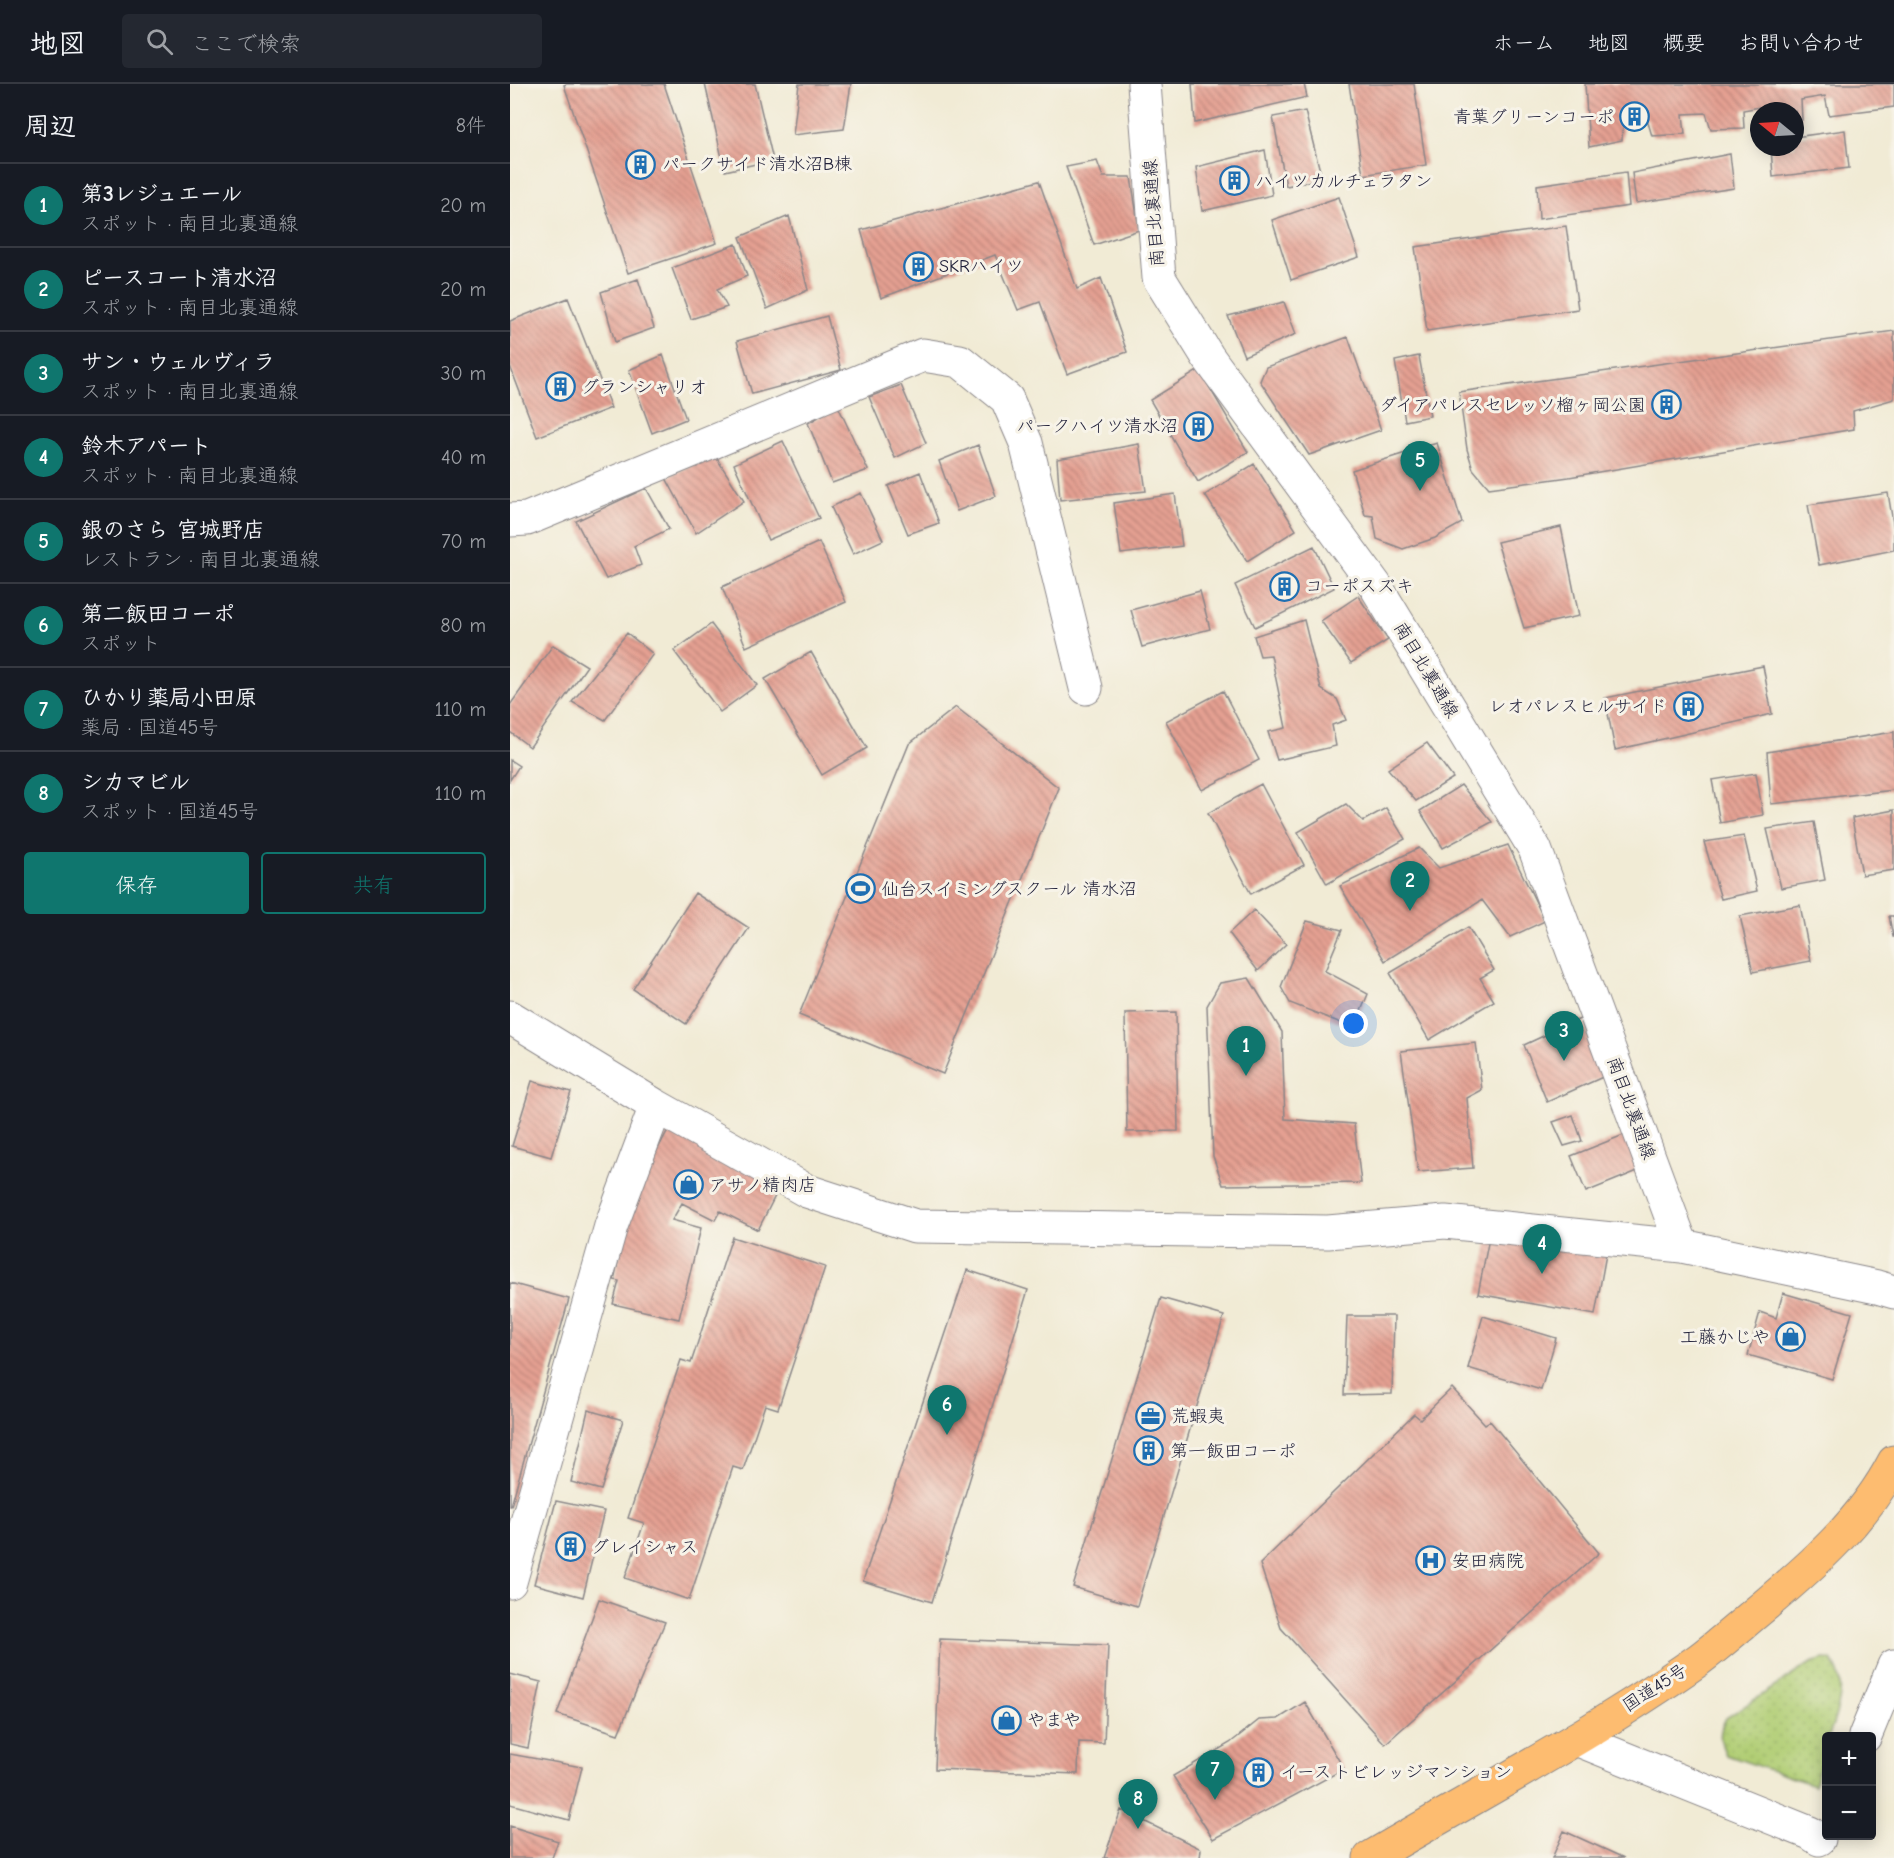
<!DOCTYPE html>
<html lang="ja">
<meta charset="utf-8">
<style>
body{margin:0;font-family:"Comic Neue","Klee One",sans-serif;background:#242831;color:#f1f3f6}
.controls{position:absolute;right:18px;bottom:18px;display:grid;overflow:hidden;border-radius:6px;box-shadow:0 3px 15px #0003}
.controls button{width:54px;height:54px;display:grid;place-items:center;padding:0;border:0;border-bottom:2px solid #363941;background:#171b24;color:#f1f3f6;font:30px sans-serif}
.compass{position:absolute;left:1240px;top:18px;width:54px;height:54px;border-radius:50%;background:#171b24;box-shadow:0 3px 15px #0003;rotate:288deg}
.you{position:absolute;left:844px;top:940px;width:21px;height:21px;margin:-15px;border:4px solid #fff;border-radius:50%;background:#1a73e8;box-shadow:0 0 0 9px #1a73e833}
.badge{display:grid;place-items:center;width:39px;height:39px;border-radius:50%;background:#0f766e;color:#fff;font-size:20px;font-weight:700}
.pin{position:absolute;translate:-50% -50px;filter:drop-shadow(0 2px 3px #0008)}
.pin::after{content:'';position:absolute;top:32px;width:21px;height:18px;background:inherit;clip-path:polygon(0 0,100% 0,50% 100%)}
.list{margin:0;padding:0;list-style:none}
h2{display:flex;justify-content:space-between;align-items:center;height:78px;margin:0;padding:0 24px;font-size:26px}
h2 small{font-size:20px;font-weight:400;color:#9ea1a6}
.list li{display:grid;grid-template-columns:39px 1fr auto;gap:18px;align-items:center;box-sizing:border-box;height:84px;padding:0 24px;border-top:2px solid #363941}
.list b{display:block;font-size:22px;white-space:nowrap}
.list p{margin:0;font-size:20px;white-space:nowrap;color:#9ea1a6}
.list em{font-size:20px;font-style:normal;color:#9ea1a6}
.actions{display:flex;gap:12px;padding:18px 24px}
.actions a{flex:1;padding:14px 0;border:2px solid #0f766e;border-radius:6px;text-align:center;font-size:21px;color:#0f766e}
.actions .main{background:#0f766e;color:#fff}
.icon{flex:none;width:33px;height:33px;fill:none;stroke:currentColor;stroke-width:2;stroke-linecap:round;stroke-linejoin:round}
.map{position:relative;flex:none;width:1384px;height:1774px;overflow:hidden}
header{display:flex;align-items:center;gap:36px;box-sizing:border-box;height:84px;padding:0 30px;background:#171b24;border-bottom:2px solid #363941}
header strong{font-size:28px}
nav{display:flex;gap:33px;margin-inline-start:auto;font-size:21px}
.search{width:420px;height:54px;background:#242831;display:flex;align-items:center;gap:15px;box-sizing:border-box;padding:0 21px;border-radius:6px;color:#9ea1a6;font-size:22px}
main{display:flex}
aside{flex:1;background:#171b24}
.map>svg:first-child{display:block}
</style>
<header>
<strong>地図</strong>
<div class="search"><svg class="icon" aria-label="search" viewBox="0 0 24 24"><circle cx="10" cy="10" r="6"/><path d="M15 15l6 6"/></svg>ここで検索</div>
<nav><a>ホーム</a><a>地図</a><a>概要</a><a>お問い合わせ</a></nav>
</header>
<main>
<aside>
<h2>周辺<small>8件</small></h2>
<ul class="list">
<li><span class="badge">1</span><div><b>第3レジュエール</b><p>スポット · 南目北裏通線</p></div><em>20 m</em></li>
<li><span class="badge">2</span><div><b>ピースコート清水沼</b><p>スポット · 南目北裏通線</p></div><em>20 m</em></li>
<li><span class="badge">3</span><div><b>サン・ウェルヴィラ</b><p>スポット · 南目北裏通線</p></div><em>30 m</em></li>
<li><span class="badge">4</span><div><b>鈴木アパート</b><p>スポット · 南目北裏通線</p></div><em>40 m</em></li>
<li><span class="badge">5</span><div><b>銀のさら 宮城野店</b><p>レストラン · 南目北裏通線</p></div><em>70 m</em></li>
<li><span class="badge">6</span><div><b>第二飯田コーポ</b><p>スポット</p></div><em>80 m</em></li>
<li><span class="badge">7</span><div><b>ひかり薬局小田原</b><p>薬局 · 国道45号</p></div><em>110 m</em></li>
<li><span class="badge">8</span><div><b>シカマビル</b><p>スポット · 国道45号</p></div><em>110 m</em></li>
</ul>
<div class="actions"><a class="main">保存</a><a>共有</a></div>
</aside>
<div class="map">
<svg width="1384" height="1774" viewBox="0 0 1384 1774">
<defs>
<pattern id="grass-dots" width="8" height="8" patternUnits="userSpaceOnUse" patternTransform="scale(1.5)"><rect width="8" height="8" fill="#b1ce75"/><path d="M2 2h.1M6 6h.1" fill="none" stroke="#98b166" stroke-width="1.8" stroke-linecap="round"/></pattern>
<pattern id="building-back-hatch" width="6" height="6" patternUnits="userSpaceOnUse" patternTransform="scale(1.5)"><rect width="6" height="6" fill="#e5a092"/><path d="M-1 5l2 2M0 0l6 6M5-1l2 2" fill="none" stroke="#b98278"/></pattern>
</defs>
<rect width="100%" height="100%" fill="#f7f3e8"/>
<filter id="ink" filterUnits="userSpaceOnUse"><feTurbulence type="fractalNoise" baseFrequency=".0167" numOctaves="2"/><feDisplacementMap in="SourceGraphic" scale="12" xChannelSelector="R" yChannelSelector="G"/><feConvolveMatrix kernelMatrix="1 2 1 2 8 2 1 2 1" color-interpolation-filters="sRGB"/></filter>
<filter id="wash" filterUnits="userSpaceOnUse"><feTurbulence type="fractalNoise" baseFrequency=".008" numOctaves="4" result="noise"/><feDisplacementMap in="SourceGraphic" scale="24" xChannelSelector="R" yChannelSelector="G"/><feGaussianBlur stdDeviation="1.35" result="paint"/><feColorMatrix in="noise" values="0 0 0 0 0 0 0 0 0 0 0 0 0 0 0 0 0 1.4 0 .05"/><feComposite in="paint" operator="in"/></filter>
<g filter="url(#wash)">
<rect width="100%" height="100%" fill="#f1ebd5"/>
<!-- grass -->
<path fill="url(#grass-dots)" stroke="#6a7858" stroke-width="1.5" d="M1314 1575 1321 1576C1339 1598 1327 1628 1319 1652H1316V1662L1304 1701 1216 1671C1209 1656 1208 1649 1216 1634L1301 1579Z"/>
<g id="blocks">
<!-- building -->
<path fill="url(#building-back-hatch)" d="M56 0H154L207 159 118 189 54 1Z
M195 0H245L263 76 215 87Z
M289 0H341L334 45 283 51Z
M682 0H794L797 13 685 39Z
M839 0H904L916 81 853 91Z
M1075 0H1384V23L1319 31 1315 12 1291 16 1292 36H1285V27H1256V22L1233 26 1234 44 1201 45 1196 29 1173 30 1175 50 1142 52 1137 35 1113 38 1112 56 1079 63Z
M795 27 812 95 776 102 763 33Z
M1335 46 1339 84 1263 93 1261 63H1285V53Z
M755 66 762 111 692 127 686 83Z
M1220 70 1224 104 1126 119 1122 89Z
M587 77 593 93H621L629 146 584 161 556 83Z
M1116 88 1119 122 1029 135 1027 101Z
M529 97 567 205 591 194 617 268 557 290 530 218 508 226 485 171 371 214 351 146Z
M829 113 849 173 781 196 762 136Z
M279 132 298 206 257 225 230 153Z
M1056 142 1068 225 917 247 905 163Z
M226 160 237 192 207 205 217 223 181 235 162 184Z
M128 195 144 244 105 258 91 208Z
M58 214 101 324 27 353 0 282V237Z
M774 218 786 250 734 272 718 232Z
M317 232 331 286 242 310 227 257Z
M1384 247V315L1343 327 1344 345 1059 393 979 404 963 385 957 365 949 308Z
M838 253 871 346 799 371 750 297 756 283Z
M153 271 176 335 142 349 119 286Z
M909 272 920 332 895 337 885 277Z
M689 286 738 368 688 398 640 316Z
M391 301 416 359 385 374 359 313Z
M328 322 358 386 322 399 298 339Z
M273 357 309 434 258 456 224 380Z
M927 359 952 439 925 454 893 465 867 455 863 432 855 431 842 386Z
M629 360 636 407 550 416 547 375Z
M468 361 486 412 447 427 429 377Z
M204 370 234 417 186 449 156 394Z
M744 380 786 446 737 477 695 411Z
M410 388 429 439 398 450 378 402Z
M136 404 159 445 124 462 131 481 96 495 66 437Z
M351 409 373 456 343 470 321 423Z
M1378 409 1384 445V466L1309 481 1298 421Z
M665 410 672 462 611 470 604 419Z
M1051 443 1069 532 1014 544 987 458Z
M309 458 336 518 236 563 212 503Z
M804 462 824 504 745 543 725 501Z
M690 507 700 545 632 563 621 526Z
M848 512 878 556 841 579 811 537Z
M794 536 811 605 827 615 836 636 822 641 826 662 767 676 758 648 776 644 761 571 750 572 744 552Z
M201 540 247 601 210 628 164 567Z
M117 549 143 570 95 636 62 618Z
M43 561 77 582 20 663 0 648V621Z
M301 568 357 664 312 691 255 595Z
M1253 582 1262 630 1105 666 1095 614Z
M713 607 749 676 692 706 656 637Z
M446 623 549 704 433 990 289 931 399 660Z
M1384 648V706L1261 720 1257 668Z
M917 659 943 694 906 717 878 685Z
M0 676 9 682 0 696Z
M1246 689 1253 731 1210 739 1202 696Z
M751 700 794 781 741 810 698 729Z
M951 701 982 738 933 764 910 727Z
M836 720 853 737 876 724 895 755 817 800 788 748Z
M1384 726V786L1352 791 1342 734Z
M1304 738 1315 796 1271 804 1257 745Z
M1234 752 1247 807 1211 815 1194 758Z
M998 761 1035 837 1000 853 972 816 875 877 830 802 909 764 929 784Z
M185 809 239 844 176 940 123 905Z
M1290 821 1301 877 1243 888 1230 832Z
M744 826 776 860 748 887 719 849Z
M1379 832H1384V853H1383Z
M797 837 832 846 815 887 858 910 844 944 780 919 771 903Z
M958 843 984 886 970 894 984 917 919 956 880 889Z
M739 894 772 948 775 1035 844 1040 851 1099 713 1101 703 1072 697 922 710 899Z
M666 928 668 1047 617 1048 615 929Z
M1072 934 1095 992 1037 1018 1014 961Z
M966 959 972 1006 957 1014 963 1084 908 1088 891 967Z
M22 997 61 1008 41 1073 2 1062Z
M1063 1031 1072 1057 1054 1062 1043 1038Z
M160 1042 271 1100 248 1146 210 1127 205 1136 172 1119 162 1136 191 1144 169 1235 103 1220 109 1197 104 1196 120 1126 128 1103Z
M1116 1050 1130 1086 1076 1108 1061 1072Z
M980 1149 1096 1170 1085 1231 968 1210Z
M222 1153 315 1183 268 1325 255 1321 233 1386 223 1383 179 1516 115 1494 134 1439 118 1434 171 1276 181 1279Z
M457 1186 518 1206 422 1518 353 1497Z
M0 1199 59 1215 1 1422H0Z
M1273 1209 1342 1229 1322 1295 1238 1271 1250 1228 1266 1234Z
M651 1214 714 1232 627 1522 563 1503Z
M837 1232H884L882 1310 834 1311Z
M973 1232 1046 1254 1031 1306 958 1284Z
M942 1304 975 1340 980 1337 1089 1469 875 1660 771 1544 750 1480 904 1330 910 1335Z
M78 1326 113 1336 91 1406 61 1398Z
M46 1417 94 1427 73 1513 24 1500Z
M89 1515 155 1538 108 1650 47 1630Z
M430 1555 598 1561 594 1659 569 1658 568 1690 425 1685Z
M0 1590 31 1598 18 1664 0 1660Z
M795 1618 834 1685 703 1755 663 1692 720 1659 749 1636 768 1635Z
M0 1670 72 1683 59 1736 0 1720Z
M611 1726 691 1765 690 1774H594Z
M0 1742 48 1757 42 1774H0Z
M1054 1747 1114 1774H1042Z"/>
</g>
</g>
<g filter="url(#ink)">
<use href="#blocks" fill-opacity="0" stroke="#8a8688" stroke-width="1.5"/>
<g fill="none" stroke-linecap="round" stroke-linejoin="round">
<defs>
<path id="minor" d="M634 0 649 194 698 273 865 501 1025 765 1172 1162
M0 436 17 435 413 271 450 277 497 315 516 359 576 604
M0 933 146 1022 297 1107 405 1142 818 1148 935 1138 1172 1162 1367 1203 1384 1208
M0 1498 101 1142 146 1022"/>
<path id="tertiary" d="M1355 1652 1384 1582
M1066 1655 1300 1749 1309 1755"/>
<path id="trunk" d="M860 1774C970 1709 1083 1650 1187 1577 1210 1560 1232 1540 1254 1522 1304 1480 1354 1436 1384 1378"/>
</defs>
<!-- minor casing -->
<use href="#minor" stroke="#8a8688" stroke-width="35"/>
<!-- tertiary casing -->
<use href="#tertiary" stroke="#8a8688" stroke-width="35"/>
<!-- trunk casing -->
<use href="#trunk" stroke="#8a8688" stroke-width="35"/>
<!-- minor -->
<use href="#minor" stroke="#fff" stroke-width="33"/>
<!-- tertiary -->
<use href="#tertiary" stroke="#fff" stroke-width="33"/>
<!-- trunk -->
<use href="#trunk" stroke="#fdbc70" stroke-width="33"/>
</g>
</g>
<!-- icons -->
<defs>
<symbol id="building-ring" viewBox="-11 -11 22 22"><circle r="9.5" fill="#f7f3e8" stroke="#1f6fb2" stroke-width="1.5"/><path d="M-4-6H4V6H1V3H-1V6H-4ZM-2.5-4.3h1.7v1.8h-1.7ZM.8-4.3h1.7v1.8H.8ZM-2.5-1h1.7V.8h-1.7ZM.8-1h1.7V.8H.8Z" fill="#1f6fb2"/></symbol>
<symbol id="stadium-ring" viewBox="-11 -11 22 22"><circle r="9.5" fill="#f7f3e8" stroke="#1f6fb2" stroke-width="1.5"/><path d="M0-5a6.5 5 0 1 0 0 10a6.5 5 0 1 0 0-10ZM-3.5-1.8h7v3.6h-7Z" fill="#1f6fb2"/></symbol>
<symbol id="shop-ring" viewBox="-11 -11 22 22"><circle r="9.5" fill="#f7f3e8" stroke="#1f6fb2" stroke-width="1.5"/><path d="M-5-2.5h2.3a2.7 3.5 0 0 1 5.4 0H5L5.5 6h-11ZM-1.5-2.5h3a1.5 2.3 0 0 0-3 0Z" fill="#1f6fb2"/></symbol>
<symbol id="office-ring" viewBox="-11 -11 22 22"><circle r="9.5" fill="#f7f3e8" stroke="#1f6fb2" stroke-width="1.5"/><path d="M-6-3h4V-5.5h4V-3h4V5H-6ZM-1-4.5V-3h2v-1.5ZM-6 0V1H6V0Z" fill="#1f6fb2"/></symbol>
<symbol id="hospital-ring" viewBox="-11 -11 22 22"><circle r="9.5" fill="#f7f3e8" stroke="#1f6fb2" stroke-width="1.5"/><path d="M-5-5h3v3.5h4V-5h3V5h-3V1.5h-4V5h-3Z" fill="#1f6fb2"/></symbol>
</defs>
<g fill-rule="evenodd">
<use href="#building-ring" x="1108" y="16" width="33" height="33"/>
<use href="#building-ring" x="114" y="64" width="33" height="33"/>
<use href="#building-ring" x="708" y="80" width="33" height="33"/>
<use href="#building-ring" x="392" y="166" width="33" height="33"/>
<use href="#building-ring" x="34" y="286" width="33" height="33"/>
<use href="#building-ring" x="1140" y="304" width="33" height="33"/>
<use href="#building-ring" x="672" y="326" width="33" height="33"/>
<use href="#building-ring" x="758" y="486" width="33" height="33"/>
<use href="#building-ring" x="1162" y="606" width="33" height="33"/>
<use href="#stadium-ring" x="334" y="788" width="33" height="33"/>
<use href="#shop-ring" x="162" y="1084" width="33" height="33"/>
<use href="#shop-ring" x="1264" y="1236" width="33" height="33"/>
<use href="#office-ring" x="624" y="1316" width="33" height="33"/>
<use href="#building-ring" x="622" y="1350" width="33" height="33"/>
<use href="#building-ring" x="44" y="1446" width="33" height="33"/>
<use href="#hospital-ring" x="904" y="1460" width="33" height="33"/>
<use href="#shop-ring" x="480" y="1620" width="33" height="33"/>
<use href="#building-ring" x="732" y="1672" width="33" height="33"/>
</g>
<g text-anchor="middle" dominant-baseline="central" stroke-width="6" stroke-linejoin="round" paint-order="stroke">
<!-- poi labels -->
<g font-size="18" fill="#22223b" stroke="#f7f3e8" text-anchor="start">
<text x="1104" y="33" text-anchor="end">青葉グリーンコーポ</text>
<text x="152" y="80">パークサイド清水沼B棟</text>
<text x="745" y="97">ハイツカルチェラタン</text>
<text x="429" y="182">SKRハイツ</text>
<text x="71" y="303">グランシャリオ</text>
<text x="1136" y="321" text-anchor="end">ダイアパレスセレッソ榴ヶ岡公園</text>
<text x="668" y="342" text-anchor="end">パークハイツ清水沼</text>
<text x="795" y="502">コーポスズキ</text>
<text x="1157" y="622" text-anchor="end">レオパレスヒルサイド</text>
<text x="371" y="805">仙台スイミングスクール 清水沼</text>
<text x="199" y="1101">アサノ精肉店</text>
<text x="1260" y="1253" text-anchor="end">工藤かじや</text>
<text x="661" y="1332">荒蝦夷</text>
<text x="660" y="1367">第一飯田コーポ</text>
<text x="81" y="1463">グレイシャス</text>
<text x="942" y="1477">安田病院</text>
<text x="517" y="1636">やまや</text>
<text x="770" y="1688">イーストビレッジマンション</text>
</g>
<!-- street labels -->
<g font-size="18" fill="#22223b" stroke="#f7f3e8">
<text transform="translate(644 129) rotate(-94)">南目北裏通線</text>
<text transform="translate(916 586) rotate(59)">南目北裏通線</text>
<text transform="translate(1121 1024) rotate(70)">南目北裏通線</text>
<text transform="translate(1145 1604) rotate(-33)">国道45号</text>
</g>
</g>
</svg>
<div class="controls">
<button>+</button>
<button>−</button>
</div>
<svg class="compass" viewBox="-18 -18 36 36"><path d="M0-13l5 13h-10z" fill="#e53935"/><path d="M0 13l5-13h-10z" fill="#9ea1a6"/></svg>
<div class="you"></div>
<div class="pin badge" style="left:736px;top:992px">1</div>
<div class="pin badge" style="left:900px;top:827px">2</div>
<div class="pin badge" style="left:1054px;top:977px">3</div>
<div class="pin badge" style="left:1032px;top:1190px">4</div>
<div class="pin badge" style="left:910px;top:407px">5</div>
<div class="pin badge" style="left:437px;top:1351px">6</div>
<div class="pin badge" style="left:705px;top:1716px">7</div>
<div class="pin badge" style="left:628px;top:1745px">8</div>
</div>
</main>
